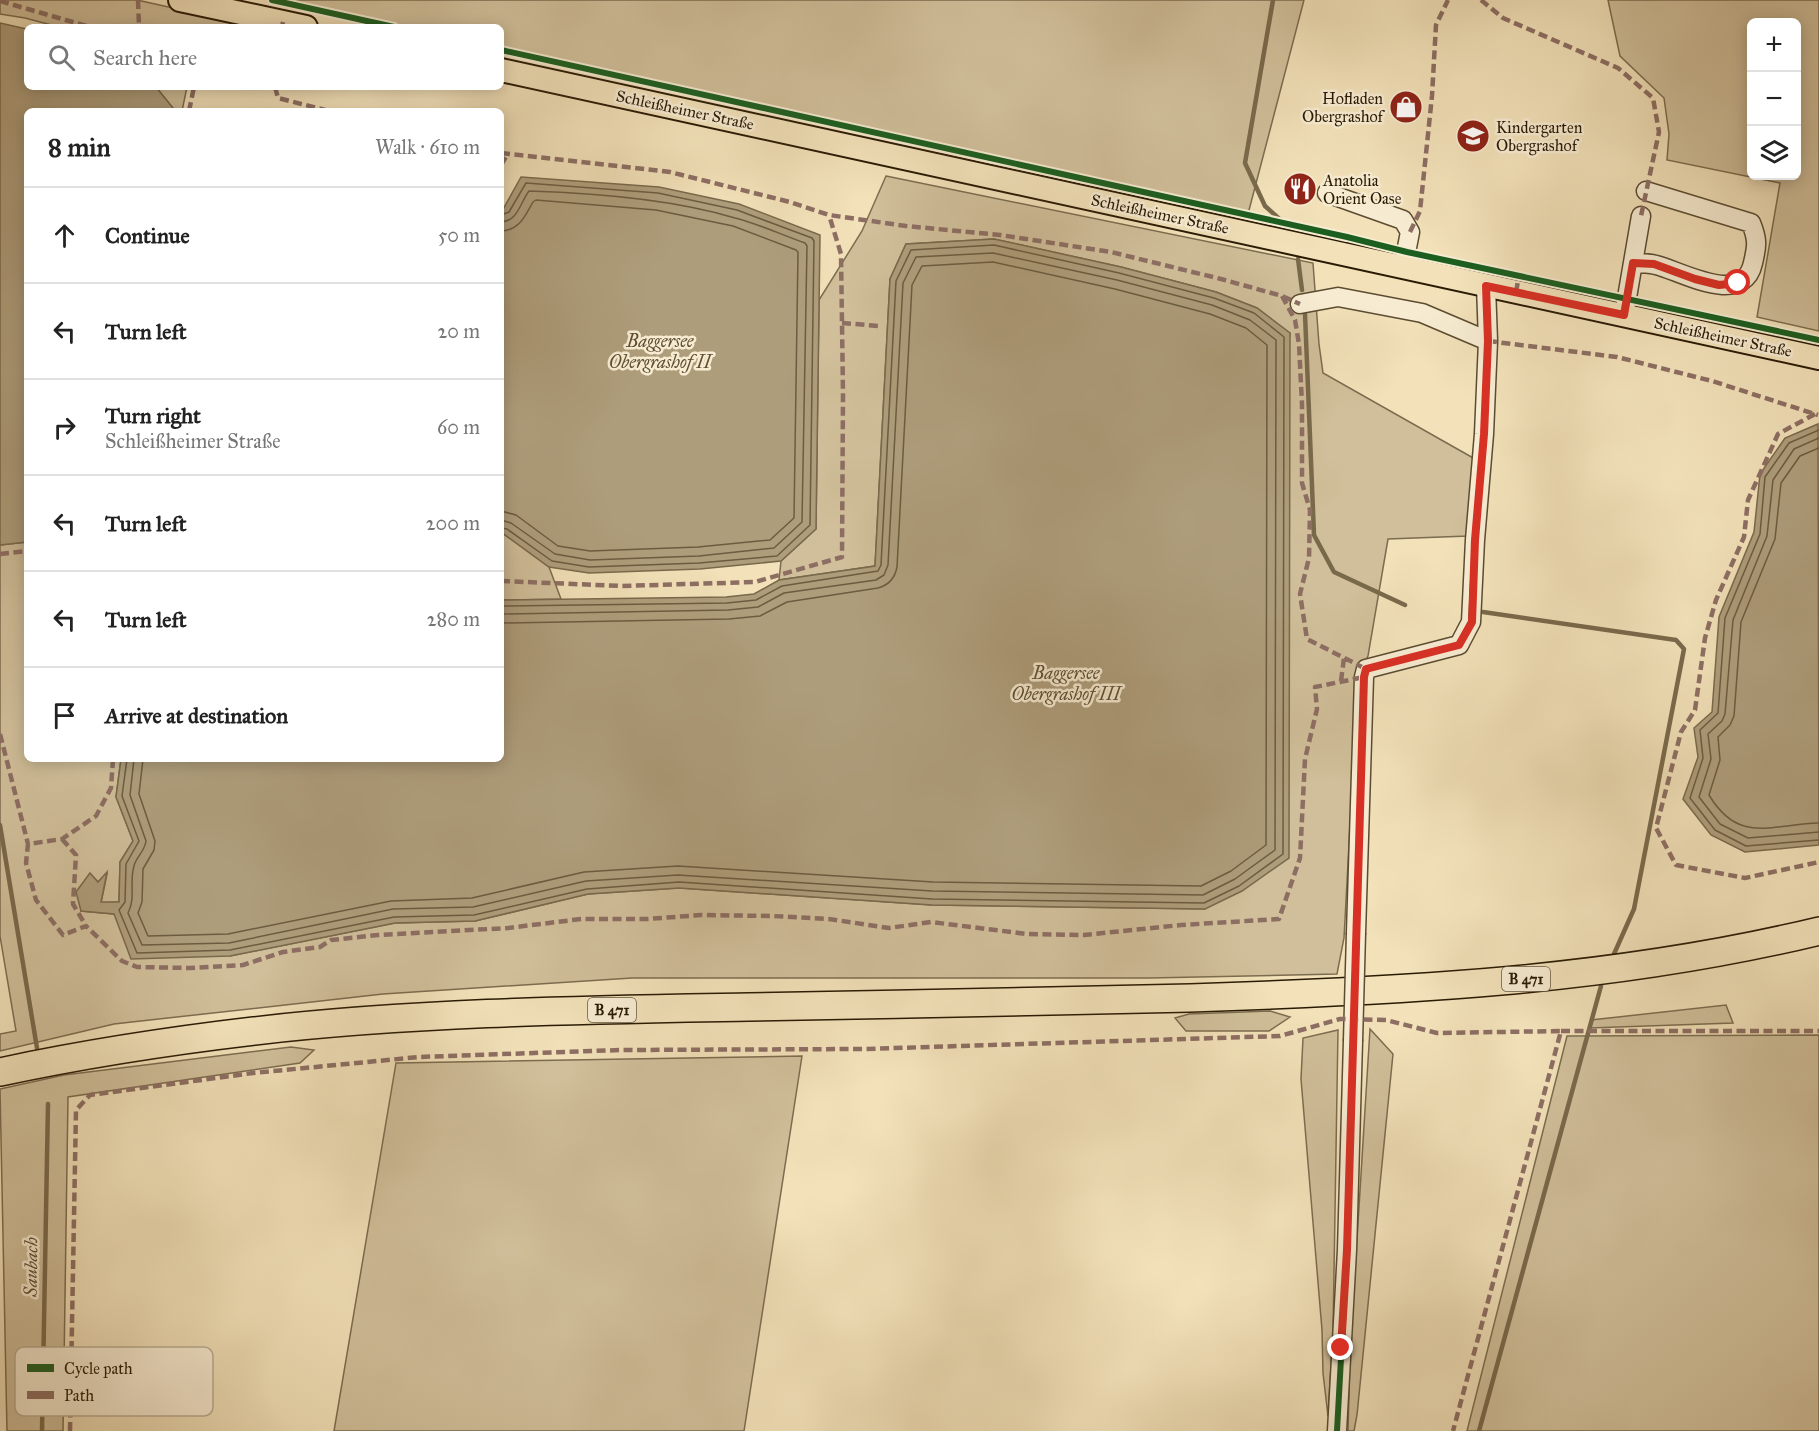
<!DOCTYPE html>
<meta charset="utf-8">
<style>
body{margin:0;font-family:"IM FELL Great Primer",serif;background:#f2f2f2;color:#222}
.controls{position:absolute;right:18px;top:18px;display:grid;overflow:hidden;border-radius:9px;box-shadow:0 3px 15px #0003}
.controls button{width:54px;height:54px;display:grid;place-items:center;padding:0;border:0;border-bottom:2px solid #e0e0e0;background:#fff;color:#222;font:30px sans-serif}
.stop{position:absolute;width:18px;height:18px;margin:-14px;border:4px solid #d93025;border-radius:50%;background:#fff}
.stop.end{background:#d93025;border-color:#fff;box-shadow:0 2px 6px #0008}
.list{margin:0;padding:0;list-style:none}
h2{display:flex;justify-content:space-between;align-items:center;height:78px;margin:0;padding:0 24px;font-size:26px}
h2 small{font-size:20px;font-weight:400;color:#767676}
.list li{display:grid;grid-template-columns:39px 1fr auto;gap:18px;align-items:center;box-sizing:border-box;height:96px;padding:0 24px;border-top:2px solid #e0e0e0}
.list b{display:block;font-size:22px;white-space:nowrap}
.list p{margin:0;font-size:20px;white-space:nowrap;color:#767676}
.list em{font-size:20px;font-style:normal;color:#767676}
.icon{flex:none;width:33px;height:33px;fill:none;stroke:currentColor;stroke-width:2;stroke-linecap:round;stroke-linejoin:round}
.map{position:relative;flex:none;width:1819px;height:1431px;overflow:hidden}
.search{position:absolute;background:#fff;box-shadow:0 3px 15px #0003;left:24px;top:24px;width:480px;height:66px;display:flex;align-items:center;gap:15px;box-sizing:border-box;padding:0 21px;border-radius:9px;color:#767676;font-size:22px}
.panel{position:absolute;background:#fff;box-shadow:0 3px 15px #0003;left:24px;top:108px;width:480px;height:654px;border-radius:9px}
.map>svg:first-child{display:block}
</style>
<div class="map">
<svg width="1819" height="1431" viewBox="0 0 1819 1431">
<rect width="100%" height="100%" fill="#f2e1b9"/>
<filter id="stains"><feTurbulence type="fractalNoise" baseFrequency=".00333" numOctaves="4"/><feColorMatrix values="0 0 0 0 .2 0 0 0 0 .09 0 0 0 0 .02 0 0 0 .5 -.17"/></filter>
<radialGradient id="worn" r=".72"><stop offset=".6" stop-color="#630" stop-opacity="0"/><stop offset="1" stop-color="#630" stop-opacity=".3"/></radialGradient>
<!-- green -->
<path fill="#d0bf9a" stroke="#7c6c4f" stroke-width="1.5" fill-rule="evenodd" d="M0 0H137L232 21 243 27H59L25 18 0 14Z
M272 0H1304L1248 214 501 50V27H395Z
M1608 0H1819V331L1757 317 1780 183 1667 160 1669 134 1664 98 1620 56ZM1752 22H1796V176H1752Z
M156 87H187L182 111H172V108Z
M886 176 1313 263 1319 344 1323 373 1475 459 1468 536 1388 539 1368 656 1358 676 1344 938 1337 974 1149 978H632L383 994 114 1024 0 1051V1034L16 1031 0 936V545L27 542V759H121L116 797 133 841 120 862 119 902 101 903 107 874 98 882 90 874 81 911 114 914 230 956 395 923 475 921 588 894 679 888 932 905 1205 909 1290 333 1257 308 1216 292 1121 267 994 239 906 244 890 279 875 566 779 580 781 561 816 529 819 300 862 231Z
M501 532 549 567 561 599 501 600Z
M1726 1005 1733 1023 1589 1028 1591 1020Z
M1270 1011 1290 1017 1269 1031H1186L1175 1018 1189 1014Z
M1370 1029 1393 1054 1357 1415 1354 1431H1348L1350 1353Z
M1338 1030 1333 1333 1328 1416 1323 1373 1322 1330 1301 1079 1303 1038Z
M1819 1035V1431H1467L1567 1036Z
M291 1047 314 1050 300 1063 68 1097 63 1431H7L0 1089 64 1075Z
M802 1056 744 1431H334L396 1063Z"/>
<!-- water -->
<path fill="#ae9d7b" stroke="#79694b" stroke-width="1.5" d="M0 23 27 29V87H156L173 108 172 111H27V542L0 545Z
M521 177 659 187 739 204 820 235 816 529 781 561 700 569 589 573 549 567 501 532V213Z
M994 239 1121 267 1216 292 1257 308 1290 333 1289 858 1242 891 1205 909 932 905 679 888 588 894 475 921 395 923 230 956 131 959 114 914 81 911 76 892 90 873 98 882 107 872 101 902H119L120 862 133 841 116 797 121 759H501V600L726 597 754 594 779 580 875 566 890 279 906 244Z
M1818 424 1819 845 1745 852 1711 835 1683 799 1698 757 1694 728 1712 712 1719 617 1754 532 1760 474 1785 438Z"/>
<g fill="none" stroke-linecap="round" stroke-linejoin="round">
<!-- shore -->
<path stroke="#6c5c40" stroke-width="1.5" d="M501 215 509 212 526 183 658 193 737 210 812 238 814 241 810 525 777 556 699 563 589 567 552 561 507 529 501 528
M501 222C518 221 520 203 529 191 595 193 672 199 735 218 759 224 782 235 805 243L807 246 802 522 774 548 699 556 590 560 555 554 511 523 501 520
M501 231C520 230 525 216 533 202L536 200 656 210 733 226 796 250 798 252 794 518 770 540 698 547 590 551 558 546 516 515 501 511
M1819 430 1789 443 1765 477 1760 534 1725 618 1718 713 1700 730 1703 758 1690 798 1715 830 1746 846 1819 840
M1819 438 1794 449 1773 480 1767 536 1733 620 1725 714 1722 721 1708 734 1711 759 1699 797 1720 824 1748 838 1819 832
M1819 448 1800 456 1781 483 1775 539 1741 622 1734 716 1730 725 1718 737 1720 760 1709 795C1739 845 1771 824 1819 823
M127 759 122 796 139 841 126 864 125 902 119 910 137 953 230 950 394 917 474 915 587 889 679 882 932 899 1204 903 1239 886 1283 854 1284 337 1254 313 1214 298 1119 273 994 245 911 250 896 281 881 565 878 571 782 586 756 600 727 603 501 606
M134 759 130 795 146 841C145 851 136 857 134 866 129 882 136 898 128 913L142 945 229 943 393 909 473 907 586 881 678 875 932 891 1203 895 1235 879 1275 850 1276 340 1250 320 1212 305 1117 280 993 253 916 257 903 283 888 565 884 575 876 580 784 593 758 607 728 610 501 614
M143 759 139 794 155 841 154 850 143 869 142 902 138 913 148 936 228 934 391 901 472 898 584 872 678 866 933 882 1201 886 1231 871 1266 845 1267 345 1246 328 1210 314 1115 289 993 262 922 266 912 285 897 567C895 578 889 585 878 588L787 602 760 616 729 619 501 623"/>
<!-- stream -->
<path stroke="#79694b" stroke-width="4.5" d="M1273 0 1245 163 1265 206 1294 232
M1298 259 1302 290
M1305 314 1314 535 1334 572 1405 605
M1483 612 1676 640 1684 649 1634 909 1614 954
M0 825 37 1048
M42 1431 48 1104
M1479 1431 1601 986"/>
<defs>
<path id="minor" d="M1327 193 1403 220 1410 232 1403 268
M1633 263C1640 263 1649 263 1656 265 1681 271 1743 308 1753 263 1757 246 1758 240 1751 223L1646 191
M1300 304 1338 297 1422 313 1488 341
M1624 315 1641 216
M1356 933 1364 677 1366 669 1459 645 1471 622 1475 540 1484 434 1488 341 1486 286
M1337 1431 1347 1250 1353 1041"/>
<path id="major" d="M180 0 306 27
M501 70 1819 358"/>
<path id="highway" d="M0 1072C84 1054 169 1041 254 1031 418 1012 584 1010 749 1007 896 1004 1043 1002 1190 998 1401 991 1613 981 1819 931"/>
</defs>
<!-- minor casing -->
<use href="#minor" stroke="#5b4c31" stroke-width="21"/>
<!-- major casing -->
<use href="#major" stroke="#291a04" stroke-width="26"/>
<!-- highway casing -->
<use href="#highway" stroke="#291a04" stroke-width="30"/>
<!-- minor -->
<use href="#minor" stroke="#f7ecd2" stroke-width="18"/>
<!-- major -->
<use href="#major" stroke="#f2e1b9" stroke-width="22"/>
<!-- highway -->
<use href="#highway" stroke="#f2e1b9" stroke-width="27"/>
<defs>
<path id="minor-bridge" d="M1353 1041 1356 933"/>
</defs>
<!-- minor-bridge casing -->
<use href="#minor-bridge" stroke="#5b4c31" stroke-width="21" stroke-linecap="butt"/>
<!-- minor-bridge -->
<use href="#minor-bridge" stroke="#f7ecd2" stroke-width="18"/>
<!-- quiet -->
<path stroke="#8d6e63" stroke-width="4.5" stroke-dasharray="9 4.5" stroke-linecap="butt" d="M138 0 139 27
M1481 0 1503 18 1618 68 1653 98 1659 132 1641 216
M0 1 90 27
M282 27 283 22
M275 87 278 98 329 111
M189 111 194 87
M501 153 670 172 790 202 829 215 906 226 1000 235 1111 252 1221 279 1282 296 1300 304
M501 165 507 155
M1410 232 1420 211 1432 96 1436 25 1448 0
M1516 292 1519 276
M1282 296 1295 320 1299 344 1302 404V483L1310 510 1309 558 1300 594 1307 639 1366 669
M842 323 879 326
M1488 341 1617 357 1712 381 1818 415
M1815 414 1778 434 1748 500 1744 537 1716 600 1705 638 1695 710 1681 732 1656 828 1676 865 1745 878 1819 862
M0 554 27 551
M501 581 622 586 755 582 842 557 843 394 841 254 829 215
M1341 681 1344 658
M0 734 28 844
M113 759 111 788 96 816 62 839 28 844 26 863 36 900 63 935 86 926 122 961 137 967 190 968 243 965 283 952 320 947 331 940 378 935 508 928 581 919H647L701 915 772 916 829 919 889 928 931 922 1027 934 1084 935 1181 925 1279 919 1300 858 1305 759 1317 709 1315 687 1364 677
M62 839 76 855 73 904 86 926
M1561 1031H1819
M70 1431 76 1110 90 1095 253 1073 419 1057 621 1050 864 1049 1280 1036 1340 1019 1386 1020 1437 1033 1561 1031 1453 1431"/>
<defs>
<path id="cycleway" d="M272 0 394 27
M501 50 1347 237 1407 252 1819 340
M1337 1431 1347 1250 1364 677 1366 669 1459 645 1471 622 1475 540 1484 434 1488 341 1486 286"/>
</defs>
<!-- cycleway casing -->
<use href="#cycleway" stroke="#f7ecd2" stroke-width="10"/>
<!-- cycleway -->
<use href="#cycleway" stroke="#1b5e20" stroke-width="6"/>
</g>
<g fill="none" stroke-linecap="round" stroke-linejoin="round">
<!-- route -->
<path stroke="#d93025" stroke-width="8" d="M1341 1348 1347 1250 1364 677 1366 669 1459 645 1472 622 1475 540 1484 434 1488 341 1486 286 1624 315 1633 263 1654 264 1695 279 1719 285 1738 283"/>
</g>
<!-- icons -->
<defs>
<symbol id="shop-disc" viewBox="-11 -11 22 22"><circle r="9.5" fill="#8f2418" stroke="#f7ecd2"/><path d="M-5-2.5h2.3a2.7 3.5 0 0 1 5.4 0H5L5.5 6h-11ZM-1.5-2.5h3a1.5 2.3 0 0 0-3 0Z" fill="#fff"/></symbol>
<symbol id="school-disc" viewBox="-11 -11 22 22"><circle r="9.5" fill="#8f2418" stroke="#f7ecd2"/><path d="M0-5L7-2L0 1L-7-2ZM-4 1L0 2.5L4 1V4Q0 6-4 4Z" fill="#fff"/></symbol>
<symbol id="restaurant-disc" viewBox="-11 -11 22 22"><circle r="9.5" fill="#8f2418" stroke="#f7ecd2"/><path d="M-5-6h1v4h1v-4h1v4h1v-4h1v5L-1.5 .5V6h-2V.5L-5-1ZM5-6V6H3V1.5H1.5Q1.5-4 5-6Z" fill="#fff"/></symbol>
</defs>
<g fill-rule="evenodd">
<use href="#shop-disc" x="1387" y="88" width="38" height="38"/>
<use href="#school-disc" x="1454" y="117" width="38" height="38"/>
<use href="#restaurant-disc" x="1281" y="170" width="38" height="38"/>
</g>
<g text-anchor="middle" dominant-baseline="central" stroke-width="5" stroke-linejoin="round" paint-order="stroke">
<!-- shield labels -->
<g fill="#f7ecd2" stroke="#675942" stroke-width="1.5">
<rect x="1502" y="967" width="48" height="24" rx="4.5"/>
<rect x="588" y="998" width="48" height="24" rx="4.5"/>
</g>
<g font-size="15" font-weight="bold" fill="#291a04">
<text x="1526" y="979">B 471</text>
<text x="612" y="1010">B 471</text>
</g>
<!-- poi labels -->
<g font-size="16" fill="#291a04" stroke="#f7ecd2" text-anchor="start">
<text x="1383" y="98" text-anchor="end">Hofladen<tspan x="1383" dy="18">Obergrashof</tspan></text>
<text x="1496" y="127">Kindergarten<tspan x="1496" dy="18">Obergrashof</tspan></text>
<text x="1323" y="180">Anatolia<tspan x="1323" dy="18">Orient Oase</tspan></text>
</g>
<!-- street labels -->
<g font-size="16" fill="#291a04" stroke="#f7ecd2">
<text transform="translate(685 110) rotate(12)">Schleißheimer Straße</text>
<text transform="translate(1160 214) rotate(12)">Schleißheimer Straße</text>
<text transform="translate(1723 337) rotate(12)">Schleißheimer Straße</text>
</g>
<!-- water labels -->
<g font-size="18" font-style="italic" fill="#5e4e34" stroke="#f7ecd2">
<text x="660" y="341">Baggersee<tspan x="660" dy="21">Obergrashof II</tspan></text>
<text x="1066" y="673">Baggersee<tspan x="1066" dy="21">Obergrashof III</tspan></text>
<text transform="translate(31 1267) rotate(-89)">Saubach</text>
</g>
</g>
<!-- legend -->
<rect x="15" y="1347" width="198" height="69" rx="9" fill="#f7ecd2" stroke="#b9ad94" stroke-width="1.5"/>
<rect x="27" y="1364" width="27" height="8" fill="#1b5e20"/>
<rect x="27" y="1391" width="27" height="8" fill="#8d6e63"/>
<g font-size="16" fill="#291a04">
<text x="64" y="1374">Cycle path</text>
<text x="64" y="1401">Path</text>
</g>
<rect width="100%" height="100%" filter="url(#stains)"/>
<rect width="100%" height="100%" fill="url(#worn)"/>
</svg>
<div class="controls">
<button>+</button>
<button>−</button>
<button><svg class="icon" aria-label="layers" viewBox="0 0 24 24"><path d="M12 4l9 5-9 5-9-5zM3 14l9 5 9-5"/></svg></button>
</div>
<div class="stop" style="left:1738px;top:283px"></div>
<div class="stop end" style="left:1341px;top:1348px"></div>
<div class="search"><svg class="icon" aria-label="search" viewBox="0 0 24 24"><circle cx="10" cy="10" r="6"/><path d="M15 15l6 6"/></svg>Search here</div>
<section class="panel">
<h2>8 min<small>Walk · 610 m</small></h2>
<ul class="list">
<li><svg class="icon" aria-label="ahead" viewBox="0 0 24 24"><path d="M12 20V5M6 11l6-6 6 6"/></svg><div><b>Continue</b></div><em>50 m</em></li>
<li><svg class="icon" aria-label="left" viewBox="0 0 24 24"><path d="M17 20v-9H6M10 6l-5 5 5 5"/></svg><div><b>Turn left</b></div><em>20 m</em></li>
<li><svg class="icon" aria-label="right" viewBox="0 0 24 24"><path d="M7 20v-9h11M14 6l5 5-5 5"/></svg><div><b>Turn right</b><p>Schleißheimer Straße</p></div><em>60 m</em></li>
<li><svg class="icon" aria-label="left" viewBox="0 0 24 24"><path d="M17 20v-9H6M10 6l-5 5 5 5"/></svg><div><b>Turn left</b></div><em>200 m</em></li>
<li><svg class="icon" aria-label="left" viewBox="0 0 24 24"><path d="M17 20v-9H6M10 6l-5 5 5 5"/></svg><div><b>Turn left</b></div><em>280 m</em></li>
<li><svg class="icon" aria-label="arrive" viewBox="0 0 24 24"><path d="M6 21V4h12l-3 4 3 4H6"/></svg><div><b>Arrive at destination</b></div></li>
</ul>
</section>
</div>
